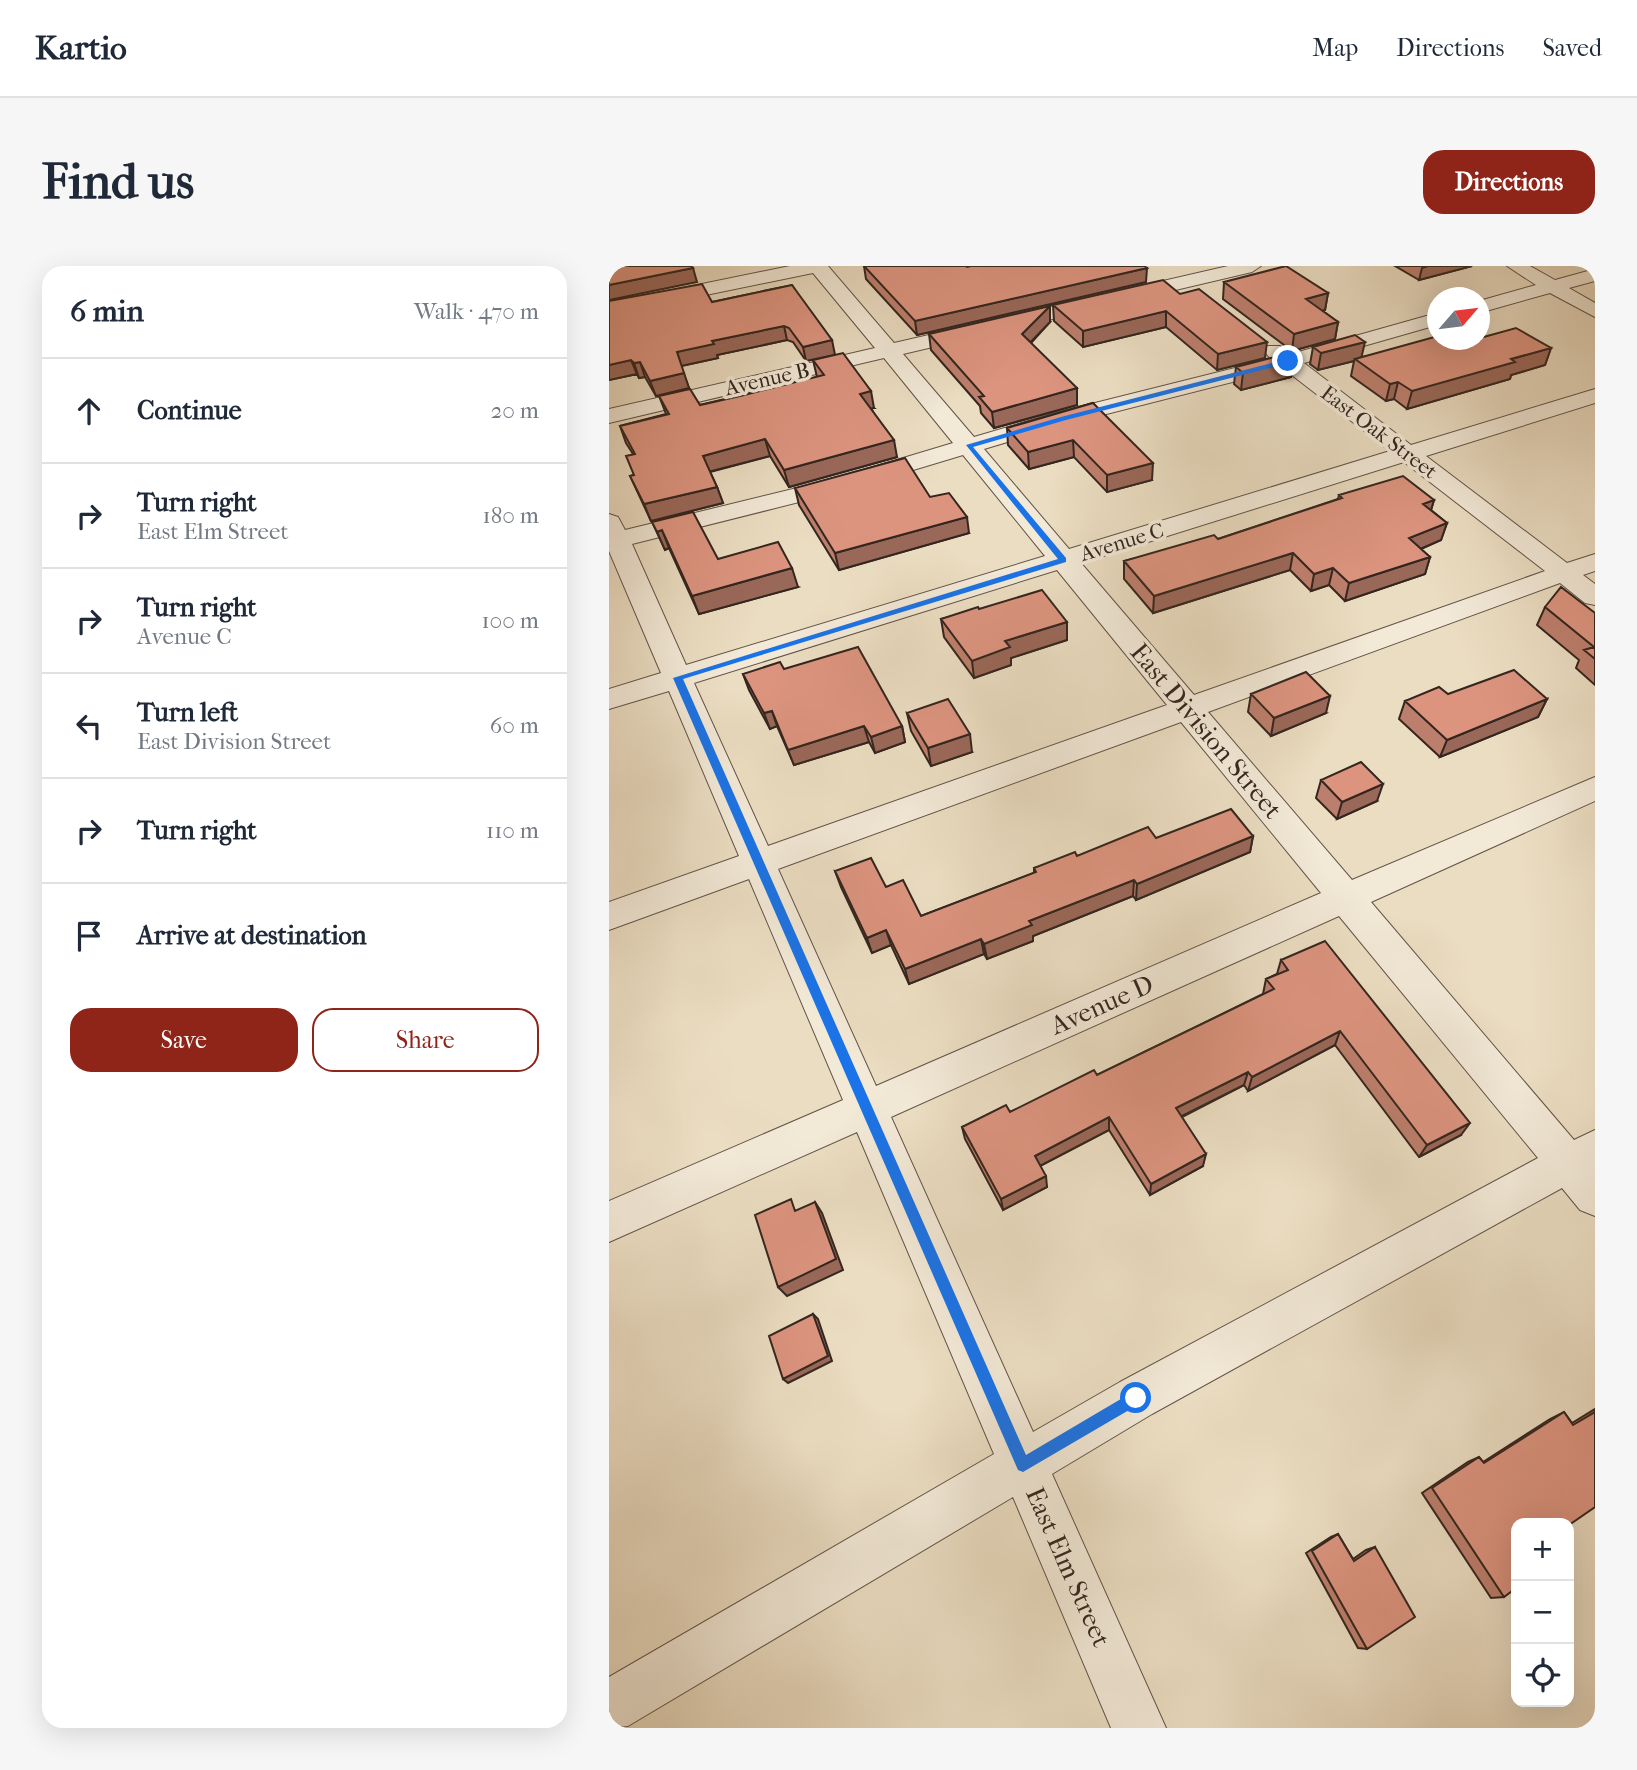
<!DOCTYPE html>
<meta charset="utf-8">
<style>
body{margin:0;font-family:"IM FELL French Canon",serif;background:#f6f6f7;color:#1f2937}
.controls{position:absolute;right:21px;bottom:21px;display:grid;overflow:hidden;border-radius:14px;box-shadow:0 7px 28px #0002}
.controls button{width:63px;height:63px;display:grid;place-items:center;padding:0;border:0;border-bottom:2px solid #e0e1e3;background:#fff;color:#1f2937;font:35px sans-serif}
.compass{position:absolute;left:818px;top:21px;width:63px;height:63px;border-radius:50%;background:#fff;box-shadow:0 7px 28px #0002;rotate:62deg}
.stop{position:absolute;width:21px;height:21px;margin:-16px;border:5px solid #1a73e8;border-radius:50%;background:#fff}
.stop.end{background:#1a73e8;border-color:#fff;box-shadow:0 2px 7px #0008}
.list{margin:0;padding:0;list-style:none}
h2{display:flex;justify-content:space-between;align-items:center;height:91px;margin:0;padding:0 28px;font-size:30px}
h2 small{font-size:23px;font-weight:400;color:#747a83}
.list li{display:grid;grid-template-columns:46px 1fr auto;gap:21px;align-items:center;box-sizing:border-box;height:105px;padding:0 28px;border-top:2px solid #e0e1e3}
.list b{display:block;font-size:26px;white-space:nowrap}
.list p{margin:0;font-size:23px;white-space:nowrap;color:#747a83}
.list em{font-size:23px;font-style:normal;color:#747a83}
.actions{display:flex;gap:14px;padding:21px 28px}
.actions a{flex:1;padding:16px 0;border:2px solid #8f2418;border-radius:21px;text-align:center;font-size:24px;color:#8f2418}
.actions .main{background:#8f2418;color:#fff}
.icon{flex:none;width:38px;height:38px;fill:none;stroke:currentColor;stroke-width:2;stroke-linecap:round;stroke-linejoin:round}
.map{position:relative;flex:none;width:986px;height:1462px;overflow:hidden;border-radius:21px}
header{display:flex;align-items:center;gap:42px;box-sizing:border-box;height:98px;padding:0 35px;background:#fff;border-bottom:2px solid #e0e1e3}
header strong{font-size:33px}
nav{display:flex;gap:38px;margin-inline-start:auto;font-size:24px}
.intro{display:flex;align-items:center;justify-content:space-between;box-sizing:border-box;height:168px;padding:0 42px}
h1{margin:0;font-size:49px}
.button{padding:18px 32px;border-radius:21px;background:#8f2418;color:#fff;font-size:24px;font-weight:700}
main{display:flex;gap:42px;padding:0 42px}
aside{flex:1;background:#fff;border-radius:21px;box-shadow:0 7px 28px #0002}
.map>svg:first-child{display:block}
</style>
<header>
<strong>Kartio</strong>
<nav><a>Map</a><a>Directions</a><a>Saved</a></nav>
</header>
<div class="intro"><h1>Find us</h1><a class="button">Directions</a></div>
<main>
<aside>
<h2>6 min<small>Walk · 470 m</small></h2>
<ul class="list">
<li><svg class="icon" aria-label="ahead" viewBox="0 0 24 24"><path d="M12 20V5M6 11l6-6 6 6"/></svg><div><b>Continue</b></div><em>20 m</em></li>
<li><svg class="icon" aria-label="right" viewBox="0 0 24 24"><path d="M7 20v-9h11M14 6l5 5-5 5"/></svg><div><b>Turn right</b><p>East Elm Street</p></div><em>180 m</em></li>
<li><svg class="icon" aria-label="right" viewBox="0 0 24 24"><path d="M7 20v-9h11M14 6l5 5-5 5"/></svg><div><b>Turn right</b><p>Avenue C</p></div><em>100 m</em></li>
<li><svg class="icon" aria-label="left" viewBox="0 0 24 24"><path d="M17 20v-9H6M10 6l-5 5 5 5"/></svg><div><b>Turn left</b><p>East Division Street</p></div><em>60 m</em></li>
<li><svg class="icon" aria-label="right" viewBox="0 0 24 24"><path d="M7 20v-9h11M14 6l5 5-5 5"/></svg><div><b>Turn right</b></div><em>110 m</em></li>
<li><svg class="icon" aria-label="arrive" viewBox="0 0 24 24"><path d="M6 21V4h12l-3 4 3 4H6"/></svg><div><b>Arrive at destination</b></div></li>
</ul>
<div class="actions"><a class="main">Save</a><a>Share</a></div>
</aside>
<div class="map">
<svg width="986" height="1462" viewBox="0 0 986 1462">
<rect width="100%" height="100%" fill="#ebddc2"/>
<filter id="stains"><feTurbulence type="fractalNoise" baseFrequency=".00286" numOctaves="4"/><feColorMatrix values="0 0 0 0 .2 0 0 0 0 .09 0 0 0 0 .02 0 0 0 .5 -.17"/></filter>
<radialGradient id="worn" r=".72"><stop offset=".6" stop-color="#630" stop-opacity="0"/><stop offset="1" stop-color="#630" stop-opacity=".3"/></radialGradient>
<g fill="none" stroke-linecap="round" stroke-linejoin="round">
<defs>
<path id="minor" d="M181 0H219L285 77 619 0H652L643 6 294 88 365 171 446 147 662 93 654 84 657 80H671L682 88 828 47V59L695 97 802 179 986 123V137L817 190 958 297 986 288V305L974 309 986 318V339L976 337 951 317 599 446 743 614 986 511V535L762 636 965 874 986 864V950L971 944 953 922 543 1148 443 1208 557 1462H502L404 1231 19 1460 0 1462V1411L385 1188 248 866 0 976V935L234 834 140 613 0 664V636L130 590 60 425 0 443V423L52 407 0 285V248L9 251 16 264 221 214 344 177 275 92 0 157V143L266 82 204 7 0 49V37ZM675 103 781 185 460 283 375 183 462 157ZM354 189 436 290 77 399 23 278 238 224ZM795 196 936 305 585 429 472 297ZM448 304 558 439 159 580 85 417ZM572 456 712 627 267 820 169 603ZM730 650 929 892 511 1116 424 1166 282 851Z
M898 0H921L946 14 986 3V15L960 22 986 37V51L941 27 870 47V35L927 19Z"/>
</defs>
<!-- minor casing -->
<use href="#minor" stroke="#625448" stroke-width="2"/>
<!-- minor -->
<use href="#minor" fill="#f2e9d7" fill-rule="evenodd"/>
</g>
<!-- wall -->
<path fill="#bd7f6d" stroke="#34261f" stroke-width="2" d="M255 0H357L537 16 308 69 257 13Z
M786 0H863L810 14Z
M615 16 719 27 716 44 714 45 729 56 726 73 683 85 614 33Z
M183 19 226 89 197 95 184 76 178 74 108 89 109 92 72 100 80 122 47 130 36 111 30 112 28 108 0 114V35L103 36Z
M571 28 656 92 608 104 557 61 474 81 445 55 444 39Z
M441 56 422 77 468 139 385 162 372 147 371 140 322 84 320 68Z
M843 75 942 82 936 99 902 109 901 113 798 143 785 133 777 135 742 110 745 95 709 104 701 98 704 81 753 91Z
M204 94 265 142H262L288 191 180 221 161 190 101 206 108 221 114 237 42 255 21 210 25 209 24 188 17 177 11 160 57 148 50 130 91 139 208 111Z
M684 94 682 111 632 124 625 118 627 101Z
M484 137 543 214 498 226 465 191 420 203 399 179 398 162Z
M186 222 321 231 360 267 230 304 190 239Z
M730 229 825 234 822 244 838 257 832 274 812 283 821 291 816 308 736 335 720 319 702 325 681 304 544 347 515 313V295L609 273 729 233Z
M43 256 109 293 189 321 90 348 60 282 56 284Z
M936 341 986 347V419L967 402 970 394 928 359Z
M370 343 458 356V374L402 392V399L365 412 335 371 332 353Z
M175 403 293 460 296 476 266 487 260 476 185 499 168 460 161 463 140 424 134 408Z
M642 428 717 447 662 470 639 446Z
M839 428 938 433 929 451 831 491 790 453 796 435Z
M298 447 363 486 322 500 302 465Z
M712 514 768 535 728 553 707 532Z
M644 570 641 586 527 634 524 630 424 670V675L378 693 375 688 300 718 282 679 263 687 232 621 226 605 277 621 312 650 425 607V602L468 590 547 572Z
M672 694 852 869 810 891 726 779 639 825 635 819 573 851 594 900 541 929 500 864 431 900 438 921 394 944 356 873 353 861 401 846 488 809 654 728 657 713 668 708Z
M986 1143V1241L907 1257 895 1331 882 1332 813 1227 859 1196 870 1191 874 1196 941 1153 955 1146 963 1157Z
M729 1268 744 1293 757 1284 766 1281 758 1383 749 1382 697 1287 722 1271Z"/>
<!-- shaded-wall -->
<path fill="#9a6859" stroke="#34261f" stroke-width="2" d="M819 0H863L810 14 813 2Z
M84 2 88 16 0 34V19Z
M538 2 537 16 308 69 306 55Z
M719 27 716 44 695 50 697 33Z
M441 40V56L414 84 413 68Z
M557 45V61L474 81V65Z
M729 56 726 73 683 85 685 68Z
M175 60 178 74 108 89 109 92 72 100 68 86 103 75Z
M223 74 226 89 197 95 194 81Z
M658 76 656 92 608 104 609 88Z
M756 76 752 93H746L745 95 709 104 712 87Z
M942 82 936 99 902 109 901 113 798 143 803 125 902 93Z
M22 94 28 108 0 114V99Z
M684 94 682 111 632 124 634 107Z
M31 96 36 111 30 112 25 97Z
M75 107 80 122 47 130 41 115Z
M789 116 785 133 777 135 781 118Z
M468 122V139L385 162 383 146Z
M262 125 265 142 255 144 251 128Z
M156 173 161 190 99 206 94 190Z
M285 174 288 191 180 221 175 204Z
M464 174 465 191 420 203 419 186Z
M544 197 543 214 498 226V209Z
M108 221 114 237 42 255 35 238Z
M825 234 820 251 814 238Z
M358 251 360 267 230 304 226 287Z
M838 257 832 274 795 290 800 272Z
M53 264 60 282 56 284 48 266Z
M684 287 681 304 544 347 545 330Z
M821 291 816 308 736 335 740 317Z
M183 302 189 321 90 348 83 330Z
M724 302 720 319 702 325 705 308Z
M458 356V374L402 392V399L365 412 363 395 396 375Z
M721 430 717 447 662 470 665 452Z
M938 433 929 451 831 491 838 474Z
M163 445 168 460 161 463 155 447Z
M255 460 260 476 185 499 179 484Z
M293 460 296 476 266 487 262 471Z
M361 468 363 486 322 500 319 482Z
M774 518 768 535 728 553 733 536Z
M644 570 641 586 527 634 528 618Z
M525 614 524 630 424 670V675L378 693 375 678 420 655Z
M277 664 282 679 263 687 258 672Z
M372 673 375 688 300 718 296 703Z
M731 765 726 779 639 825 643 811Z
M639 806 635 819 565 854 567 842Z
M500 851V864L427 902 426 890Z
M861 857 852 869 810 891 818 879Z
M597 888 594 900 541 929 542 918Z
M437 910 438 921 394 944 392 933Z
M206 936 213 947 234 1004 178 1030 169 1021Z
M204 1048 209 1053 223 1095 179 1117 174 1113Z"/>
<!-- building -->
<path fill="#dc947f" stroke="#34261f" stroke-width="2" d="M0 0H82L84 2 0 19Z
M255 0H357L358 1 362 0H535L538 2 306 55Z
M677 0 719 27 697 33 729 56 685 68 615 16Z
M554 14 571 28 590 23 658 76 609 88 557 45 474 65 444 39Z
M93 18 103 36 183 19 223 74 194 81 180 62 175 60 103 75 105 78 68 86 75 107 41 115 31 96 25 97 22 94 0 99V35Z
M441 40 413 68 468 122 383 146 370 131 375 130 320 68Z
M907 62 942 82 902 93 906 96 803 125 789 116 781 118 746 93 829 70V74H840L843 75 849 74H871V72Z
M746 69 756 76 712 87 704 81Z
M234 87 262 125 251 128 285 174 175 204 156 173 94 190 108 221 35 238 21 210 25 209 17 190 26 188 11 160 60 148 50 130 81 123 91 139 131 130 215 109 204 94Z
M677 88 684 94 634 107 627 101Z
M484 137 544 197 498 209 464 174 419 186 398 162Z
M296 192 321 231 340 227 358 251 226 287 186 222Z
M794 210 825 234 814 238 838 257 800 272 821 291 740 317 724 302 705 308 684 287 545 330 515 295 605 269 609 273 733 232 730 229Z
M84 246 109 293 169 276 183 302 83 330 53 264 48 266 43 256Z
M952 321 986 347V393L975 384 985 381 936 341Z
M433 324 458 356 396 375 401 381 363 395 332 353 369 341 370 343Z
M249 381 293 460 262 471 255 460 179 484 163 445 155 447 134 408 171 396 175 403Z
M905 404 938 433 838 474 796 435 830 421 839 428Z
M697 406 721 430 665 452 642 428Z
M339 433 361 468 319 482 298 447Z
M752 496 774 518 733 536 712 514Z
M622 543 644 570 528 618 525 614 420 655 423 659 375 678 372 673 296 703 277 664 258 672 226 605 262 592 277 621 294 614 312 650 427 606 425 602 466 586 468 590 539 561 547 572Z
M716 675 861 857 818 879 731 765 643 811 639 806 567 842 597 888 542 918 500 851 426 890 437 910 392 933 353 861 397 839 401 846 485 804 488 809 665 723 657 713 679 704 672 694Z
M182 933 186 945 206 936 227 993 169 1021 146 949Z
M204 1048 219 1090 174 1113 160 1070Z
M955 1146 964 1159 986 1146V1241L960 1259V1257H907V1322L895 1331 823 1222 870 1191 875 1197Z
M729 1268 745 1295 766 1281 806 1351 758 1383 703 1285Z"/>
<!-- route -->
<path fill="#1a73e8" d="M679 93 681 97 457 154 364 181 457 292V296L74 413 417 1189 522 1127 527 1125 532 1127 534 1132 532 1137 414 1206 409 1204 64 412 449 293 357 179 452 151Z"/>
<g text-anchor="middle" dominant-baseline="central" stroke-width="7" stroke-linejoin="round" paint-order="stroke">
<!-- far-street labels -->
<g font-size="21" fill="#34261f" stroke="#f2e9d7">
<text transform="translate(158 113) rotate(-13)">Avenue B</text>
<text transform="translate(770 166) rotate(37)">East Oak Street</text>
<text transform="translate(513 276) rotate(-17)">Avenue C</text>
</g>
<!-- street labels -->
<g font-size="26" fill="#34261f" stroke="#f2e9d7">
<text transform="translate(597 465) rotate(50)">East Division Street</text>
<text transform="translate(493 739) rotate(-24)">Avenue D</text>
<text transform="translate(459 1301) rotate(66)">East Elm Street</text>
</g>
</g>
<rect width="100%" height="100%" filter="url(#stains)"/>
<rect width="100%" height="100%" fill="url(#worn)"/>
</svg>
<div class="controls">
<button>+</button>
<button>−</button>
<button><svg class="icon" aria-label="locate" viewBox="0 0 24 24"><circle cx="12" cy="12" r="6"/><path d="M12 2v4M12 18v4M2 12h4M18 12h4"/></svg></button>
</div>
<svg class="compass" viewBox="-18 -18 36 36"><path d="M0-13l5 13h-10z" fill="#e53935"/><path d="M0 13l5-13h-10z" fill="#747a83"/></svg>
<div class="stop" style="left:527px;top:1132px"></div>
<div class="stop end" style="left:679px;top:95px"></div>
</div>
</main>
